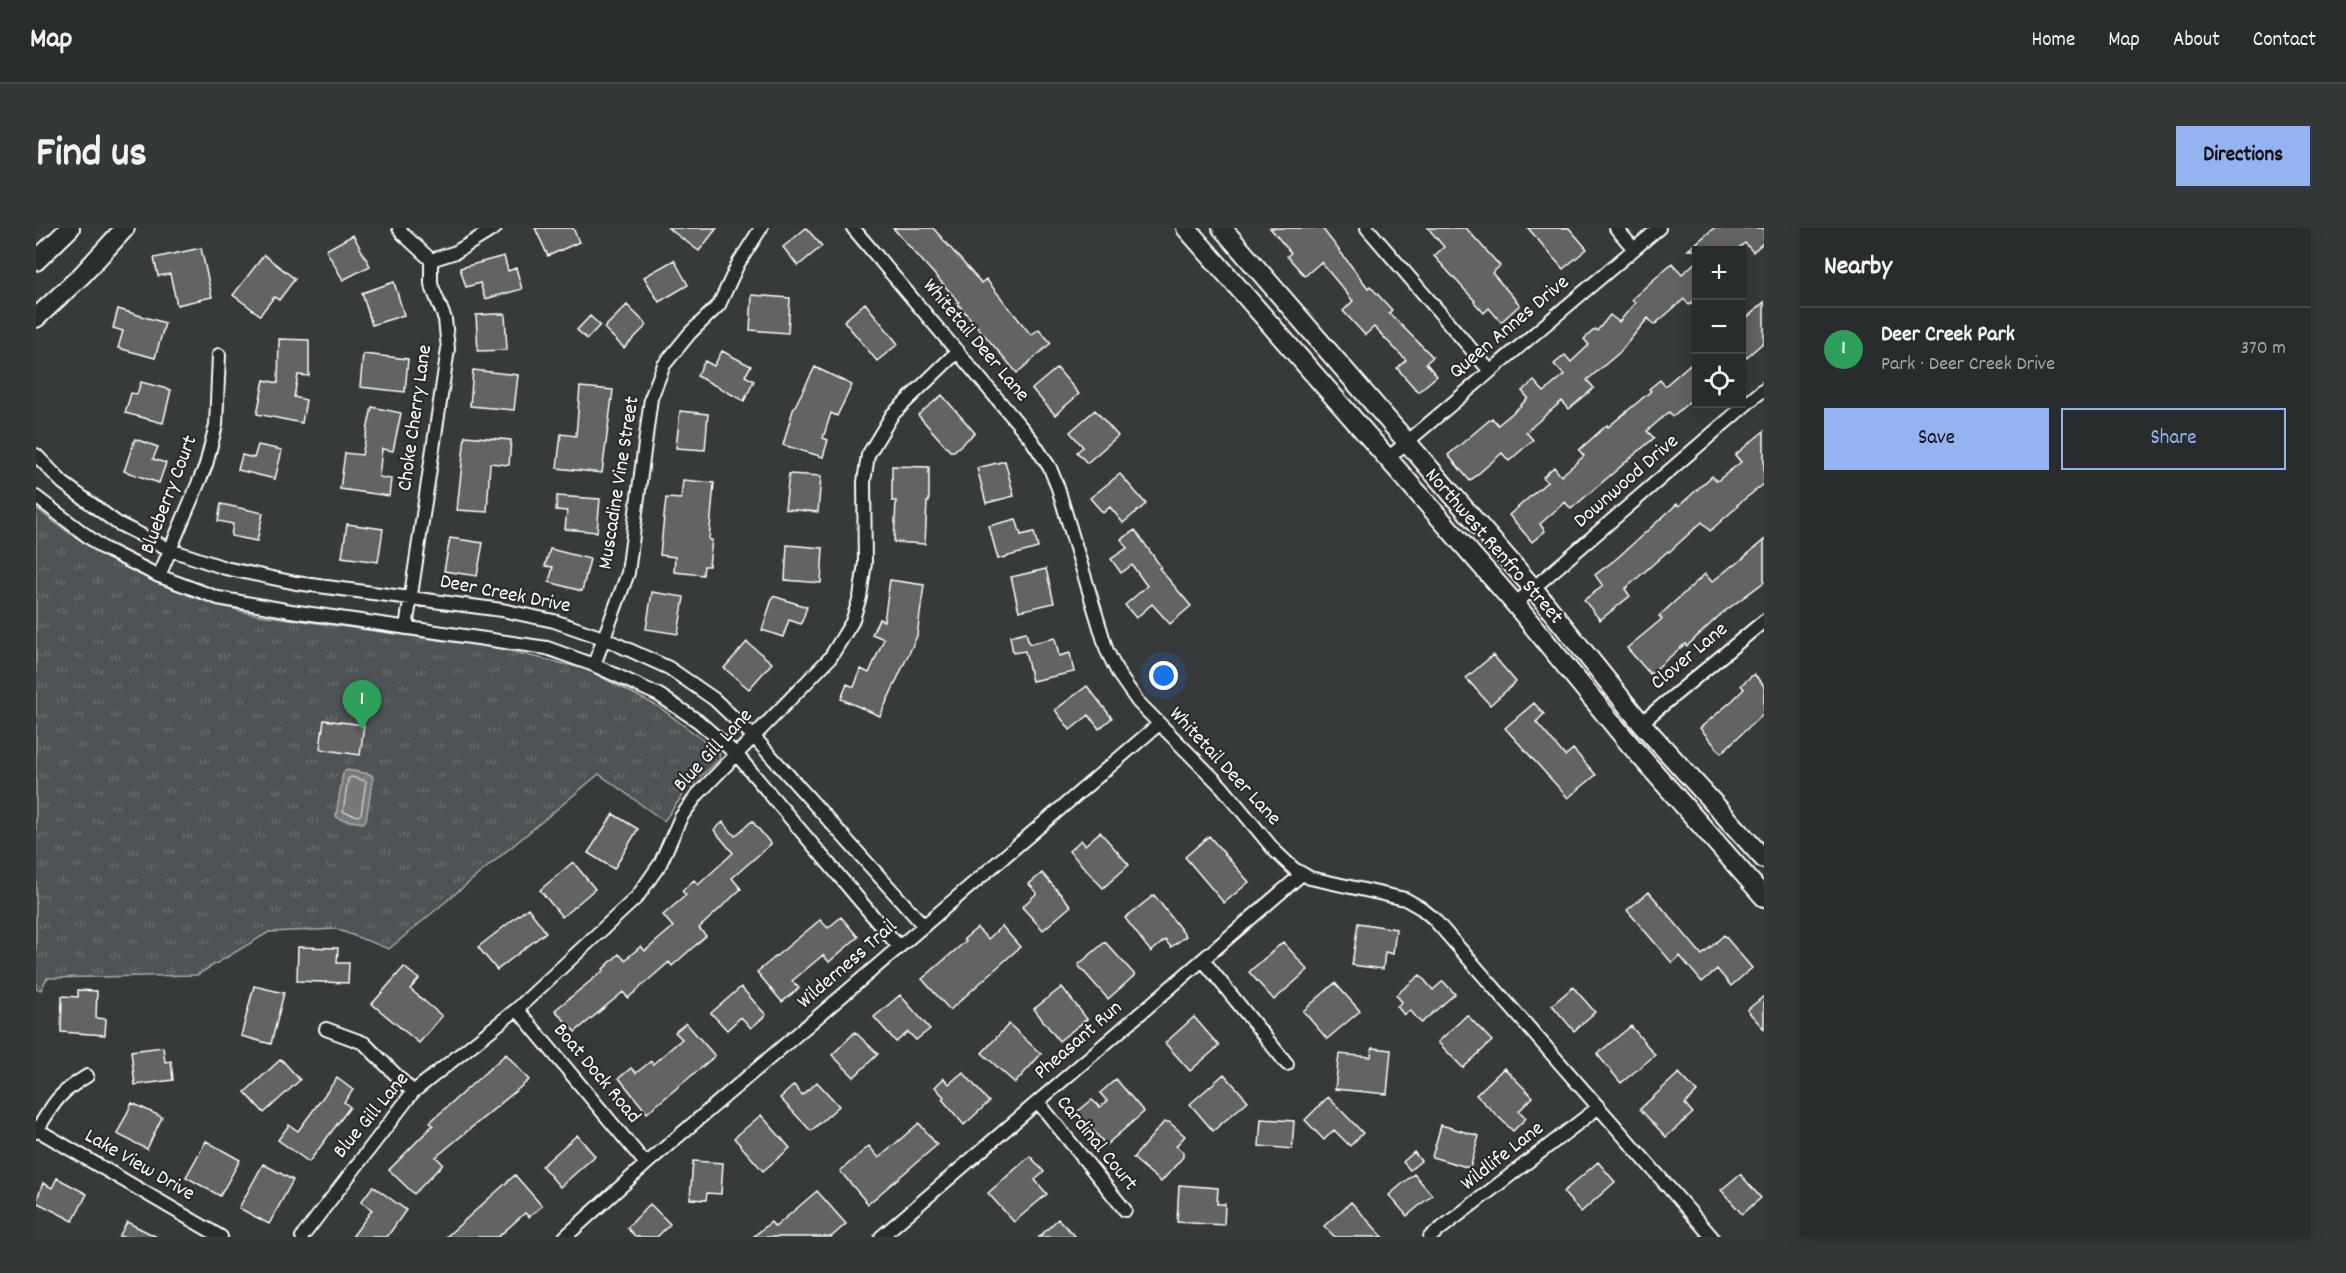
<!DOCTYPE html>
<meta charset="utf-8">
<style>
body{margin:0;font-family:Dekko,sans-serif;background:#353838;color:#f1f3f6}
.controls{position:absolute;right:18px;top:18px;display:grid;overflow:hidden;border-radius:0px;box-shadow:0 3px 15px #0003}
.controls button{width:54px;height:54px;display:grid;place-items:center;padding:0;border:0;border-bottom:2px solid #454848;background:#292c2c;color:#f1f3f6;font:30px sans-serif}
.you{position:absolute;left:1128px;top:448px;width:21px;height:21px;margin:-15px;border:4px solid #fff;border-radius:50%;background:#1a73e8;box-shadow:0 0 0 9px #1a73e833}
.badge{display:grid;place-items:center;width:39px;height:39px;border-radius:50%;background:#95b2f1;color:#fff;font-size:20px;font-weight:700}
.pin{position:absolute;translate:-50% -50px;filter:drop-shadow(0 2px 3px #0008)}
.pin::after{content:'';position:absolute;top:32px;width:21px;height:18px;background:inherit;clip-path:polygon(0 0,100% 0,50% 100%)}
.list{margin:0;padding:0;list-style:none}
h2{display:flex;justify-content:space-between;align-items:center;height:78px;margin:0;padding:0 24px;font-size:26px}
h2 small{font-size:20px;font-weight:400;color:#a5a7a9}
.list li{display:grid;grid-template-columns:39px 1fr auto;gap:18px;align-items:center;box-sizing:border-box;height:84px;padding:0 24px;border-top:2px solid #454848}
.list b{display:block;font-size:22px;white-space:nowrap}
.list p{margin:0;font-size:20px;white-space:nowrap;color:#a5a7a9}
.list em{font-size:20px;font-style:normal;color:#a5a7a9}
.actions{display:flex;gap:12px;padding:18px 24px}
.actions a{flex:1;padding:14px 0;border:2px solid #95b2f1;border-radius:0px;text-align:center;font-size:21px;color:#95b2f1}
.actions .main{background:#95b2f1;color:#111}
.icon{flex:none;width:33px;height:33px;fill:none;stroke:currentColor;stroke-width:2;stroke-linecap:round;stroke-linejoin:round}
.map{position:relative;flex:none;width:1728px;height:1009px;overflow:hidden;border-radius:0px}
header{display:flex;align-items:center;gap:36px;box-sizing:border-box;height:84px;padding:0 30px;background:#292c2c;border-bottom:2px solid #454848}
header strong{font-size:28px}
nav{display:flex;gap:33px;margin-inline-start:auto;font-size:21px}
.intro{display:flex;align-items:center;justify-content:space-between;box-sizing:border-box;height:144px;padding:0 36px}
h1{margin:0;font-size:42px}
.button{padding:15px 27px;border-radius:0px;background:#95b2f1;color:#111;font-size:21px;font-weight:700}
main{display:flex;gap:36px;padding:0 36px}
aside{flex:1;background:#292c2c;border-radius:0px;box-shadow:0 3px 15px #0003}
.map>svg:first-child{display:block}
</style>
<header>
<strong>Map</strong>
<nav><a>Home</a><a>Map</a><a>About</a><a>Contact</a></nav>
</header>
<div class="intro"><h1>Find us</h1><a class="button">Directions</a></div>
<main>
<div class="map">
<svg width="1728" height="1009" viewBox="0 0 1728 1009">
<defs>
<pattern id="park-tufts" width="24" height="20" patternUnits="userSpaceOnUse" patternTransform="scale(1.5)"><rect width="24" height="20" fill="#505354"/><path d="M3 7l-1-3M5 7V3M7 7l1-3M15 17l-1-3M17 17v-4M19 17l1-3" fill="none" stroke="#6a6d6e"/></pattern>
</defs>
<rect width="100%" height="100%" fill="#373a3b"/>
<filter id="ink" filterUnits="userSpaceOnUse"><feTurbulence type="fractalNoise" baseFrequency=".0167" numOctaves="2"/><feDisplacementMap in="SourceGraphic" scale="12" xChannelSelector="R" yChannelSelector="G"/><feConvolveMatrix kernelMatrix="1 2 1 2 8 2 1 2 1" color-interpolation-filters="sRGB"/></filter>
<g filter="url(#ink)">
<!-- park -->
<path fill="url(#park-tufts)" stroke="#a8a9aa" stroke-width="1.5" d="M0 280C65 333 136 367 217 386L461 420 550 441 623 479 683 524 684 531 652 560 628 593 563 546 353 721 300 701 233 704 161 747 11 750 5 762 0 761Z"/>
<!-- water -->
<path fill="#767879" stroke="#adaeaf" stroke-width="1.5" d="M310 542 334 546 337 549 330 592 327 595 303 591 300 588 307 545Z"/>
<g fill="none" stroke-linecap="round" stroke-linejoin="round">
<!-- shore -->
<path stroke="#c8c9c9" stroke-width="1.5" d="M315 549 330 553 325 586 322 588 307 584 312 551Z"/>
</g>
<!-- building -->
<path fill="#636465" stroke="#fff" stroke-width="1.5" d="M499 0H537L543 14 512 28Z
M632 0H681L663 23Z
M770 0 786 18 762 38 747 19Z
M857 0H897L945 55 950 51 995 107 1003 101 1015 115 981 145 921 75 923 74Z
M1234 0H1286L1332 60 1334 58 1356 82 1353 85 1397 129 1390 135 1401 148 1382 164 1361 140 1370 132 1338 99 1329 107 1307 83 1317 73 1285 34 1269 48 1251 28 1255 25Z
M1392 0H1430L1464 38 1456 45 1484 77 1465 94 1453 80 1448 85 1438 74 1439 73 1398 28 1408 19Z
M1492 0H1533L1551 21 1527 41Z
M1678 0H1728V14L1717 24 1709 15 1700 22H1652Z
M317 7 334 38 307 52 290 22Z
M165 20 176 69 141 77 134 46 122 48 118 30Z
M228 27 259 51 243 72 238 69 224 87 197 67Z
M468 28 472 43 480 40 486 61 449 71 444 55 430 59 424 40Z
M638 32 652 57 623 74 608 49Z
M1660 34V70L1653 77 1648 71 1618 97 1612 90 1584 124 1551 152 1558 160 1533 181 1526 173 1490 204 1497 212 1473 233 1466 225 1434 253 1412 227 1456 190 1462 197 1481 181 1492 170 1486 163 1498 153 1508 164 1528 147 1518 136 1529 127 1535 134 1553 117 1548 111 1559 101 1561 103 1574 87 1583 94 1599 75 1596 71 1636 35 1646 46Z
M358 54 368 87 336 97 326 65Z
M716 67 754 70 752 105 714 102Z
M1728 74V114L1706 133V94Z
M829 75 862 116 841 133 808 93Z
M591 77 611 97 588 120 568 100Z
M82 81 129 95 119 130 82 120 87 103 77 100Z
M460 86H469L471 122 442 123 440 87Z
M554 88 564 97 551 111 541 102Z
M243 111 273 112V148L262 147 258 169 270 172 266 195 221 186 228 152 242 155Z
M686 123 715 138 709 148 718 153 708 173 661 148 669 133 678 138Z
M327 126 372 131 369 164 324 159Z
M1660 131V168L1637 188 1633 184 1611 203 1618 210 1535 281 1529 274 1504 296 1509 303 1496 314 1473 287 1511 254 1507 249 1518 239 1525 248 1548 228 1543 222 1571 197 1572 199 1615 163 1613 161 1624 152 1629 158Z
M779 139 816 157 801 188 795 185 787 210 792 212 787 229 747 217 757 182Z
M1021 140 1043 166 1019 187 996 161Z
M437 142 482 147 478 182 434 178Z
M105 154 135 162 127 195 89 185 95 165 101 166Z
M544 159 577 162 566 245 521 240 525 206 540 208Z
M906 167 939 205 918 223H914L882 187Z
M336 179 365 185 357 223 346 221 343 249 355 251 353 268 304 261 309 225 326 227Z
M1059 182 1082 208 1051 235 1041 224 1047 219 1034 204Z
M644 183 672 186 669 222 640 220Z
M1728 203V256L1701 277 1702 278 1674 303 1666 294 1633 324 1632 323 1589 361 1594 368 1564 392 1548 372 1567 358 1559 347 1580 331 1641 276 1643 278 1676 248 1681 253 1705 234 1699 227Z
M429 208 475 212 473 237 454 235 451 284 421 282Z
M99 211 122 219 117 231 130 235 123 255 88 243Z
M222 217 246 222 239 251 202 242 206 227 218 230Z
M969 233 978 268 950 275 941 240Z
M856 238 893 239V274H891L889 316 858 314 860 273H856Z
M753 246 785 248 782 284 749 281Z
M1084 246 1110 276 1087 295 1074 279 1067 285 1054 270Z
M647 252 678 255 673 312H676L673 338H668L667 347 638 344 639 329 624 327 630 270 645 271Z
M521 268 564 271 561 304 529 301 531 283 520 282Z
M185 276 227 285 221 313 195 308 197 296 182 293Z
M980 291 985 307 998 304 1002 320 962 331 953 298Z
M311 296 347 301 342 334 306 329Z
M1099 302 1125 339 1123 340 1155 378 1134 396 1116 376 1100 390 1089 377 1111 358 1096 337 1085 345 1075 331 1091 320 1085 311Z
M414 310 447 315 441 348 408 343Z
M1728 312V354L1685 386 1651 418 1649 416 1614 446 1591 420 1626 391 1623 388 1669 346 1676 354 1697 337 1698 338Z
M751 317 787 320 785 355 749 352Z
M514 321 554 331 546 363 513 354 517 339 509 338Z
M1010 341 1018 375 983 383 975 349Z
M854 352 888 357 881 408 844 488 805 471 811 456 818 459 825 441 833 445 848 411 836 406 843 391 848 393Z
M616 364 648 369 642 406 610 401Z
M737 368 771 379 765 396 753 392 747 409 726 402Z
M990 404 993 416 1019 410 1023 428 1034 425 1038 444 996 453 989 423 977 425 974 408Z
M711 414 736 435 713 461 688 440Z
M1457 427 1480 454 1454 477 1430 450Z
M1718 446 1728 458V485L1685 525 1664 500 1697 472 1708 461 1705 457Z
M1051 458 1076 490 1063 501 1053 487 1034 502 1019 482Z
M1498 475 1508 486 1500 494 1529 528 1537 521 1560 547 1532 570 1469 500Z
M288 492 328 497 324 527 284 521Z
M577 586 602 601 578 641 552 625Z
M716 593 735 616 696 650 705 661 663 700 670 708 636 738 633 734 592 770 587 764 539 804 519 782 568 742 567 741 583 726 589 732 605 718 609 723 637 699 627 687 650 667 646 663 658 652 662 657 697 625 678 602 687 594 699 608Z
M1064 604 1093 637 1067 660 1033 623 1045 612 1049 617Z
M1173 608 1213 654 1188 675 1149 629Z
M537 634 559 661 526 689 504 662Z
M1006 645 1035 678 1007 702 986 679 1001 665 993 656Z
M1613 664 1666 727 1688 707 1716 740 1695 758 1681 741 1666 754 1644 728 1636 735 1591 682Z
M1118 667 1150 708 1135 719 1129 712 1115 724 1089 690Z
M492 680 510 704 461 742 442 719Z
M805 689 822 709 793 734 787 727 756 753 763 760 746 774 721 744 784 692 792 700Z
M1322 695 1360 701 1357 726 1349 724 1347 741 1316 737Z
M966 698 984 719 914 782 886 751 930 713 928 711 941 700 952 711Z
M1069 714 1099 747 1072 771 1042 737Z
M1247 714 1272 742 1238 772 1213 744Z
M262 719 302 720 301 735H313L312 755 261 753Z
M368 739 383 751 374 761 406 788 383 815 336 776Z
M1384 747 1397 762 1407 753 1419 766 1385 795 1374 782 1368 787 1361 778 1366 774 1360 767Z
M1299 755 1324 783 1291 811 1267 783Z
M218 758 248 765 235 816 205 808Z
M705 759 730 787 715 800 705 789 691 802 675 785Z
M1026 759 1051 791 1023 813 998 781Z
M1537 759 1559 784 1538 803 1516 777Z
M42 762 61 763 60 790 70 791 69 807 25 804 26 768 42 769Z
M864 767 894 801 880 812 872 804 860 814 838 789Z
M1728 768V801L1711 782Z
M1431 787 1456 813 1427 840 1402 814Z
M1158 789 1183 818 1154 843 1129 815Z
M650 795 679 828 611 885 583 850 595 840 600 845 615 833 617 836 646 811 639 804Z
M973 796 1005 826 979 855 946 825Z
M1595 798 1619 827 1585 855 1561 826Z
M819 804 842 826 818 849 796 827Z
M127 819 129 834 135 833 137 852 99 857 95 823Z
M1336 820 1355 822 1351 866 1299 861 1303 826 1335 829Z
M470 826 493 852 400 929 407 936 378 966 353 942 397 897 394 894Z
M245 831 264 852 228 885 209 864Z
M1468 840 1497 869 1483 883 1490 890 1477 903 1440 867Z
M927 844 953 874 928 897 906 871 908 869 899 859 908 850 913 856Z
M1643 845 1661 864 1649 876 1657 885 1630 909 1604 881Z
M1188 846 1212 873 1177 903 1154 876Z
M301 850 317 862 308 874 314 879 273 934 242 912 253 897 262 903Z
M1080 851 1108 884 1070 917 1041 884 1056 872 1064 879 1071 873 1064 865Z
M781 854 803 878 775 903 744 870 758 857 766 867Z
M1292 869 1327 905 1314 918 1298 902 1288 912 1269 892Z
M96 875 126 889 111 921 81 906Z
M725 887 754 920 727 943 698 910Z
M1225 891 1258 893 1256 921 1223 918Z
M1128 894H1133L1149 908 1140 918 1147 924V929L1125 954 1097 930Z
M883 895 901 917 832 976 804 943 833 918 843 930Z
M1405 897 1443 908 1434 940 1396 929Z
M541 907 559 928 524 959 506 938Z
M170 913 204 932 184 968 150 949Z
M1378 924 1385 933 1374 942 1367 934Z
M994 928 1008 944 999 952 1011 966 978 994 952 965Z
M657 933 687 935 685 966 671 965 670 972 654 971Z
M1562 934 1579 954 1545 984 1527 964Z
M227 936 257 952 233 996 203 980Z
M1378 946 1396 967 1371 988 1353 967Z
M1704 946 1725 970 1706 986 1685 962Z
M479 947 506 978 493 989 489 985 462 1009H410Z
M21 950 51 966 37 993 0 974 7 955 16 960Z
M1143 957 1182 960 1181 976H1189L1188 997 1141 994Z
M337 958 370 982 351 1009H316L336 982 325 974Z
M781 963 810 996 795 1009H717L735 994 739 999Z
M1315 974 1347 1009H1299L1288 998Z
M614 976 634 996 621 1009H600L591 1000Z
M1022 991 1040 1009H1003Z
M91 994 121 1009H83Z"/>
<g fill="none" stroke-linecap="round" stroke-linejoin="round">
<defs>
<path id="minor" d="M363 0 366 5 395 32V56L409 91 412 121 370 400
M817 0 995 211 1014 240 1022 260 1071 423 1083 447 1102 474 1186 559 1239 623 1258 641 1274 650 1369 671 1385 680 1397 690 1676 1009
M1331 0 1454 143
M1580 0 1598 21
M395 32 420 24 459 0
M0 227 27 255 81 295 135 322 189 340 260 355 466 382 518 393 567 410 633 440 678 471 717 508 888 698
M1351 231 1623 0
M0 269 67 320 123 348 182 370 255 383 511 420 558 437 623 467 662 493 701 527 863 719
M123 348 170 237 180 197 183 127
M1479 376 1728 161
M558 437 592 345 615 170 628 137 654 105 683 77 702 36 725 0
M1605 495 1728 393
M1167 732 1251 836
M481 781 610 936
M290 801 328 815 377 864
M1002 874 1089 982
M0 901 185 1009
M0 904C18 875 20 867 51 848
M266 1009 377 864 481 781 601 669 624 636 645 589 662 566 794 430 816 394 824 369 829 335 828 254 832 227 856 187 922 123
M529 1009 610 936 1123 496
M845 1009 1266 646
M1394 1009 1563 879"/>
<path id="secondary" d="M1150 0 1479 376 1591 513 1728 669
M1186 0 1497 360 1605 495 1728 631
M0 33 34 0
M0 90 46 47 89 0"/>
</defs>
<!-- minor casing -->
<use href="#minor" stroke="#fff" stroke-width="16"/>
<!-- secondary casing -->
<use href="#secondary" stroke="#fff" stroke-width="22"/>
<!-- minor -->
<use href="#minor" stroke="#2a2d2e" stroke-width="12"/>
<!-- secondary -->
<use href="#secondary" stroke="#2a2d2e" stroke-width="18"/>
</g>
</g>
<g text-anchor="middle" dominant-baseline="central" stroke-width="4.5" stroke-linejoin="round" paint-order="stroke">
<!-- street labels -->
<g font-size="21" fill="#fff" stroke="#2a2d2e">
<text transform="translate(1474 100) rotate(-40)">Queen Annes Drive</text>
<text transform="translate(939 113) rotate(50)">Whitetail Deer Lane</text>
<text transform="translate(380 190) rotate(-82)">Choke Cherry Lane</text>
<text transform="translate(1591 254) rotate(-41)">Downwood Drive</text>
<text transform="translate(584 255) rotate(-81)">Muscadine Vine Street</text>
<text transform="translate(134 267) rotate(-69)">Blueberry Court</text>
<text transform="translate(1457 319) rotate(49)">Northwest Renfro Street</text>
<text transform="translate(469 367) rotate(11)">Deer Creek Drive</text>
<text transform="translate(1654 429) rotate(-40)">Clover Lane</text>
<text transform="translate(678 523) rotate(-47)">Blue Gill Lane</text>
<text transform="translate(1188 539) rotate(47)">Whitetail Deer Lane</text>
<text transform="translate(812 737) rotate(-41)">Wilderness Trail</text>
<text transform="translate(1043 813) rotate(-41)">Pheasant Run</text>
<text transform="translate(560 846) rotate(50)">Boat Dock Road</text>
<text transform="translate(336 888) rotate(-50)">Blue Gill Lane</text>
<text transform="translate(1060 916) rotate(51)">Cardinal Court</text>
<text transform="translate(1467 929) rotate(-38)">Wildlife Lane</text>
<text transform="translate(103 938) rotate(30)">Lake View Drive</text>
</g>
</g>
</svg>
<div class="controls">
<button>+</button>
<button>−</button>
<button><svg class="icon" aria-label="locate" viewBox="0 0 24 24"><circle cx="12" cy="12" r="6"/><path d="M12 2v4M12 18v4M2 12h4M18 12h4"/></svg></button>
</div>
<div class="you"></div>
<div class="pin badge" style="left:326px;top:502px;background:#2e9e5b">1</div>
</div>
<aside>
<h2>Nearby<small></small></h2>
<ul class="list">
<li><span class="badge" style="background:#2e9e5b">1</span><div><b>Deer Creek Park</b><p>Park · Deer Creek Drive</p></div><em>370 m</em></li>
</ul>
<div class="actions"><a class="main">Save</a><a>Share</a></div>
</aside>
</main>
